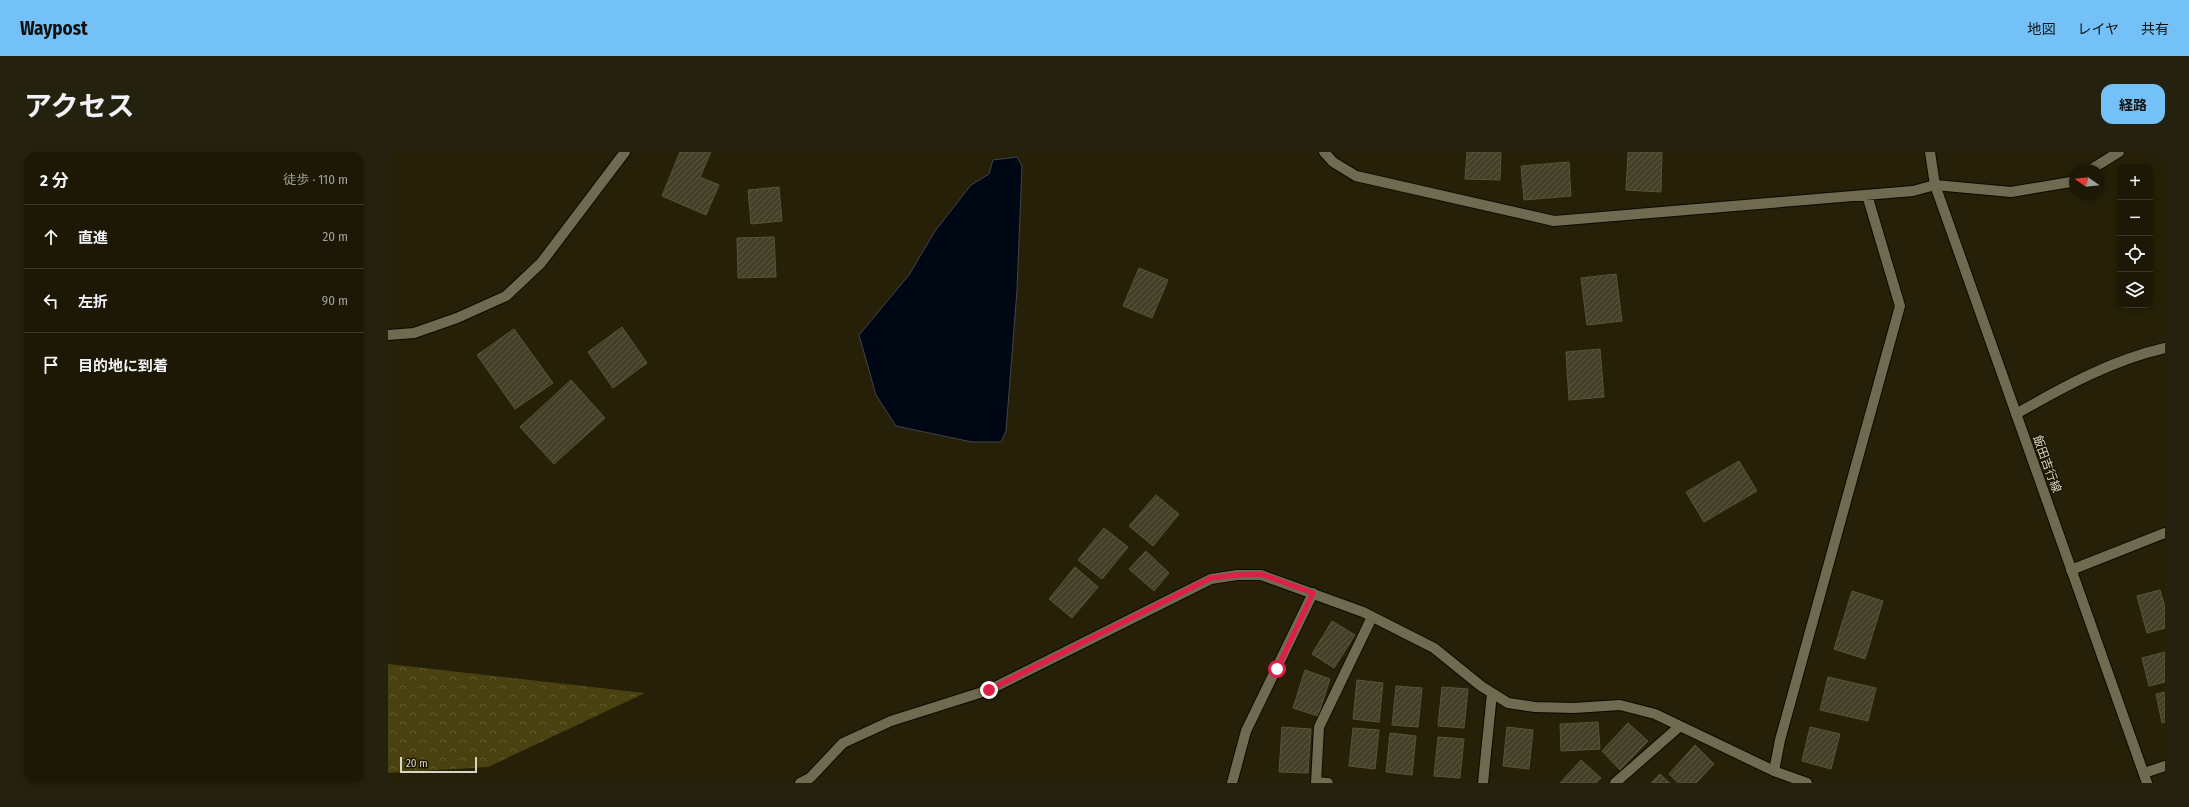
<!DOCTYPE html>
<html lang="ja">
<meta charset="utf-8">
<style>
body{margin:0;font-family:"Fira Sans Condensed","Noto Sans JP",sans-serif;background:#25210f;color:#f1f3f6}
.controls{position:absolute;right:12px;top:12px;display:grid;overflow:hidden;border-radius:8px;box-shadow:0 2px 6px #0003}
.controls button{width:36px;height:36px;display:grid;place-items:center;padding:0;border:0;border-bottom:1px solid #3a3727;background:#1c1805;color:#f1f3f6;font:20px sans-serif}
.compass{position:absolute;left:1681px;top:12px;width:36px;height:36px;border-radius:50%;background:#1c1805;box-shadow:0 2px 6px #0003;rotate:284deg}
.scale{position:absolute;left:12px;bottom:10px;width:77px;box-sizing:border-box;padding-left:4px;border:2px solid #d8d5c6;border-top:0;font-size:11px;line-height:14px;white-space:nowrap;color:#d8d5c6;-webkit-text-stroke:3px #1c1701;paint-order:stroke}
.stop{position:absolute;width:12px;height:12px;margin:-9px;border:3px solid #e11d48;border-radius:50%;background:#fff}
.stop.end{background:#e11d48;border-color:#fff;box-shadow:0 1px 4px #0008}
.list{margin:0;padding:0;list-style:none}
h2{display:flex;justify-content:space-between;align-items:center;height:52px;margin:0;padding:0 16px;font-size:17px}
h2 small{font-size:13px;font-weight:400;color:#a0a09a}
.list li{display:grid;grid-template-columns:26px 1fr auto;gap:12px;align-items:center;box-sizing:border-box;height:64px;padding:0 16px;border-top:1px solid #3a3727}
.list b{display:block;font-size:15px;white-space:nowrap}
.list em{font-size:13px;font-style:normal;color:#a0a09a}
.icon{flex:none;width:22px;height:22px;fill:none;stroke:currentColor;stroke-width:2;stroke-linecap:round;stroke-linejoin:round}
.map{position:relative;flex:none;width:1777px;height:631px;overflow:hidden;border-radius:12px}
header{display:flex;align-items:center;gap:24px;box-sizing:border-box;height:56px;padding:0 20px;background:#73c1f6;color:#111}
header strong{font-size:19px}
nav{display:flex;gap:22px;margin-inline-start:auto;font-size:14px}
.intro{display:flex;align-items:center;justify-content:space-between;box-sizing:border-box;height:96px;padding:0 24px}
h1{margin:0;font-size:28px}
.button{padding:10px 18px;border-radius:12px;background:#73c1f6;color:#111;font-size:14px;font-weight:700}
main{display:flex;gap:24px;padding:0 24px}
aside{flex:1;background:#1c1805;border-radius:12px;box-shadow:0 2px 6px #0003}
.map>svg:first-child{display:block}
</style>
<header>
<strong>Waypost</strong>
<nav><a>地図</a><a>レイヤ</a><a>共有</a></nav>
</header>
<div class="intro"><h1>アクセス</h1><a class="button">経路</a></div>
<main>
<aside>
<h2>2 分<small>徒歩 · 110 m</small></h2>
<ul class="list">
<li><svg class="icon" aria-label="ahead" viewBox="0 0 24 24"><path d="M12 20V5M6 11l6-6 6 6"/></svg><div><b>直進</b></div><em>20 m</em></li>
<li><svg class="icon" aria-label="left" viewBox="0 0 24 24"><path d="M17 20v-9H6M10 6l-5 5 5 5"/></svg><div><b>左折</b></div><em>90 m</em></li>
<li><svg class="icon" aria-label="arrive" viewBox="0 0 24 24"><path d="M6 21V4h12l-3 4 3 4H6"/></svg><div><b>目的地に到着</b></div></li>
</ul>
</aside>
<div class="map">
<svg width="1777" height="631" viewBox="0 0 1777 631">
<defs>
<pattern id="forest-crowns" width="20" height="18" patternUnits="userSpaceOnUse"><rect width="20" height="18" fill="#4a4110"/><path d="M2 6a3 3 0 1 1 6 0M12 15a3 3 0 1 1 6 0" fill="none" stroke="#635c31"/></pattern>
<pattern id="building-hatch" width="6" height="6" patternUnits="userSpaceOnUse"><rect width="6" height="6" fill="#443f26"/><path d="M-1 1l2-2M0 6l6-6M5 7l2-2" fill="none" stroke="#5e5a44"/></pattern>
</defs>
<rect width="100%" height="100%" fill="#252007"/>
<!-- forest -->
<path fill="url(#forest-crowns)" d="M0 512 257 541 100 615 0 621Z"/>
<!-- water -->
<path fill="#000714" stroke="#414549" d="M629 5 634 14 629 138 618 279 613 290H584L508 274 488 243 471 183 521 123 547 79 583 33 601 22 605 8Z"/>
<!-- building -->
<path fill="url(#building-hatch)" stroke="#585339" d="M292 0H323L312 25 331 33 318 63 274 44Z
M1079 0H1113L1112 28 1077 27Z
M1240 0H1274L1273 40 1238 38Z
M1181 10 1183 44 1136 48 1133 14Z
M391 35 394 69 363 72 360 38Z
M386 85 388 125 350 126 349 86Z
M751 116 780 128 764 166 735 154Z
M1228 122 1234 169 1199 173 1193 126Z
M234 175 259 211 225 236 200 200Z
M126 177 165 231 127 257 89 203Z
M1212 197 1216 245 1181 248 1178 200Z
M183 228 217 266 166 312 132 275Z
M1351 309 1369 339 1316 370 1298 340Z
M768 343 791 362 765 394 741 374Z
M716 376 740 395 714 427 690 408Z
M758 399 781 421 766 439 741 417Z
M687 415 710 435 684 466 661 447Z
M1772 438 1777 455V476L1759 481 1749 444Z
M1464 439 1495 449 1477 507 1446 497Z
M944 469 967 483 946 516 924 502Z
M1777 500V530L1761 534 1754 506Z
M917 518 942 527 930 564 905 556Z
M1440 525 1488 536 1480 569 1432 558Z
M969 528 995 531 991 570 965 567Z
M1008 534 1034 536 1030 575 1004 573Z
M1054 535 1080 537 1076 576 1050 574Z
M1777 540V570L1774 571 1768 542Z
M1210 570 1212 597 1173 599 1172 572Z
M1240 571 1260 589 1232 618 1214 599Z
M894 575 923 577 920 621 891 620Z
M1119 575 1145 578 1141 617 1115 614Z
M1422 575 1452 582 1443 617 1414 609Z
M965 576 991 578 987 617 961 614Z
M1002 581 1028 584 1024 623 998 620Z
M1050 585 1076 587 1072 626 1046 624Z
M1307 593 1326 612 1308 631H1290L1281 622Z
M1193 608 1213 626 1208 631H1172Z
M1272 622 1282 631H1263Z"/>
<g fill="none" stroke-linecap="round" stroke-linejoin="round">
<defs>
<path id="minor" d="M936 0 945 10 968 24 1166 69 1525 39 1547 33 1623 40 1683 30 1687 27
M1702 18 1731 0
M0 183 26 181 69 166 118 144 153 111 237 0
M1628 262C1675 235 1724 208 1777 196
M1756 621 1777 614
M928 630 940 631
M412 631 422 626 455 591 503 569 601 538 823 427 849 423H873L975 460 1046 496 1093 534 1120 551 1147 555 1186 556 1232 553 1267 562 1386 619
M844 631 858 579 925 441
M928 631 931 575 984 465
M1095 631 1104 541
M1227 631 1292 574
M1419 631 1386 619 1392 588 1512 154 1479 43"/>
<path id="tertiary" d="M1683 418 1777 381"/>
<path id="secondary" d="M1542 0 1547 33 1759 631"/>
</defs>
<!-- minor casing -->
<use href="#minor" stroke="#0e0900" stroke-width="12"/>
<!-- tertiary casing -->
<use href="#tertiary" stroke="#0e0900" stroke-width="12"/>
<!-- secondary casing -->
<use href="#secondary" stroke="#0e0900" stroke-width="12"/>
<!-- minor -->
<use href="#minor" stroke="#706a50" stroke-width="10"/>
<!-- tertiary -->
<use href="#tertiary" stroke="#706a50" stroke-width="10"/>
<!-- secondary -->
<use href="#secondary" stroke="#706a50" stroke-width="10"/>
</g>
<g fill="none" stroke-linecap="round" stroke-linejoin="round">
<!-- route -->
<path stroke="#e11d48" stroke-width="5" d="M601 538 823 426 849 423 873 422 925 441 889 517"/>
</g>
<g text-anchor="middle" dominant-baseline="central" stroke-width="3" stroke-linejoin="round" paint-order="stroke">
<!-- street labels -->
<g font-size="12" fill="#d8d5c6" stroke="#1c1701">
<text transform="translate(1659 312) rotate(70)">飯田吉行線</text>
</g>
</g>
</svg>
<div class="controls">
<button>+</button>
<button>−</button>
<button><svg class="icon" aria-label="locate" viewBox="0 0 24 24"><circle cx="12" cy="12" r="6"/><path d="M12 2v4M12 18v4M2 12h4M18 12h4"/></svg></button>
<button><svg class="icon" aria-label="layers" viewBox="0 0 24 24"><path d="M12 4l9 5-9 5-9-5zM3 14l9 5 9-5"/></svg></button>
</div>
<svg class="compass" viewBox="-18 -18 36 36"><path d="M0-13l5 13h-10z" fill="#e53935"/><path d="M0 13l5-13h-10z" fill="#a0a09a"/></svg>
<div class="scale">20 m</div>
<div class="stop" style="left:889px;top:517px"></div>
<div class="stop end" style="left:601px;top:538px"></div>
</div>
</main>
